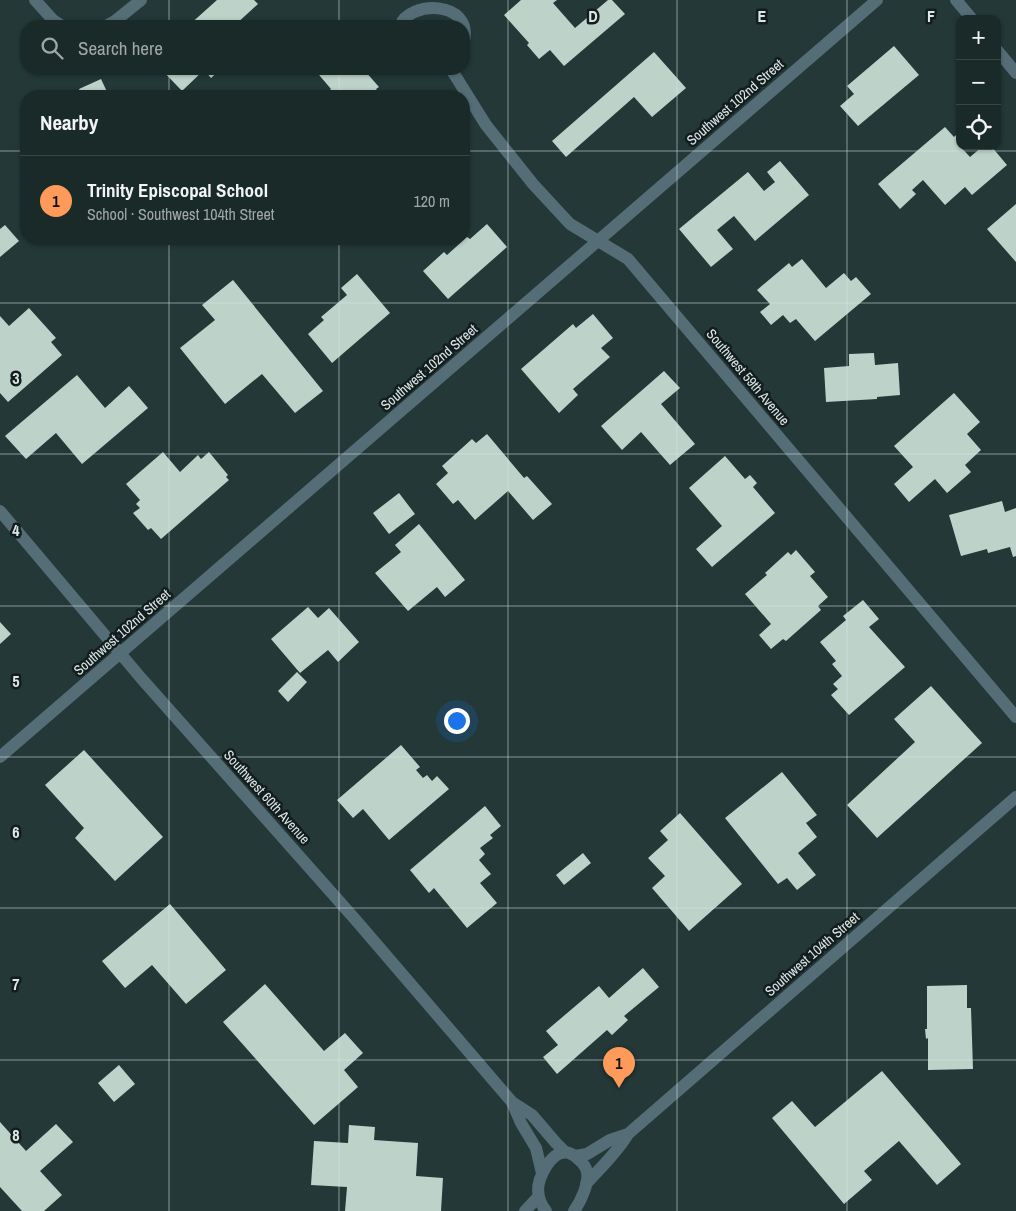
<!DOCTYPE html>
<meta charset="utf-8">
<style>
body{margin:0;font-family:"Archivo Narrow",sans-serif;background:#233231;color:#f1f3f6}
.controls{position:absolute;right:15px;top:15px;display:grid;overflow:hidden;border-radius:10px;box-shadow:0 1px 4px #0004}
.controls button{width:45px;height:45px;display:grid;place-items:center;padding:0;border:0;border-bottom:1px solid #384646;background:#1a2a29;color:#f1f3f6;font:25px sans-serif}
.you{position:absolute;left:456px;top:720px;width:18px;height:18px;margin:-12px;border:4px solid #fff;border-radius:50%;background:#1a73e8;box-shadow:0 0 0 8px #1a73e833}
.badge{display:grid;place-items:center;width:32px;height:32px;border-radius:50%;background:#ff9b5a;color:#111;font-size:16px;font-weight:700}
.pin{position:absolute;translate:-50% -41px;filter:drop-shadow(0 1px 2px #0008)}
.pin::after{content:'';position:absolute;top:26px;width:18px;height:15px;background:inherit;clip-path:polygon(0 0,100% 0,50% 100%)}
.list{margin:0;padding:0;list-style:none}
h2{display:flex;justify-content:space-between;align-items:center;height:65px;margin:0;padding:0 20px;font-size:21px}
h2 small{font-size:16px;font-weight:400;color:#9fa7a8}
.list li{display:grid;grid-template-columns:32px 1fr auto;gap:15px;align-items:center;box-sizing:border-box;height:90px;padding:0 20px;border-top:1px solid #384646}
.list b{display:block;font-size:19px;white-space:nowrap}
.list p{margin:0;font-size:16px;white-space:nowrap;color:#9fa7a8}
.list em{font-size:16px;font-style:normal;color:#9fa7a8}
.icon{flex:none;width:28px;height:28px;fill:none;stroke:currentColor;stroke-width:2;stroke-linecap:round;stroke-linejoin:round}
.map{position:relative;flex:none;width:1016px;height:1211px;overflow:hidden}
.search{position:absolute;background:#1a2a29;box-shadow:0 1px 4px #0004;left:20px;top:20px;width:450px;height:55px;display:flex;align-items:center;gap:12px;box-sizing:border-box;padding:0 18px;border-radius:20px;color:#9fa7a8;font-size:19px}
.panel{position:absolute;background:#1a2a29;box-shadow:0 1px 4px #0004;left:20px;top:90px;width:450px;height:155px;border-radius:20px}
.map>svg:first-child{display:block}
</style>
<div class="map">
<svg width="1016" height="1211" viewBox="0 0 1016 1211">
<rect width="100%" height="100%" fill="#233837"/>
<!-- building -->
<path fill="#bdd2c9" d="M217 0H254L258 4 234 26H188Z
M521 0H557L553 3 575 28 608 0H612L625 14 564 66 550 50 539 59 527 45 529 43 504 15Z
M894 46 919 75 858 126 840 106 854 94 847 86Z
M654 52 686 88 652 117 634 97 566 157 552 141Z
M161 69H221L211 78 204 70 182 91Z
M314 69H368L365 71 379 87 376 89 379 93 375 96H323L331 89Z
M101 79 109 96H82L79 89Z
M945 127 954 137 960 131V146L970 157 983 146H991L1007 165 972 195 965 187 945 205 923 180 912 190 916 194 900 209 878 184Z
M780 161 809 195 755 241 734 216 717 230 733 249 711 267 679 229 748 172 764 191 775 182 767 172Z
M1016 204V262L987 229Z
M487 224 507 247 448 299 423 271 444 252 447 255 467 237 470 239Z
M5 225 19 241 0 257V229Z
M802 259 826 288 844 273 851 281 856 277 871 294 815 341 796 319 790 323 783 315 771 325 760 312 770 304 757 290 789 263 792 267Z
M357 274 390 313 332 363 308 334 324 320 321 317 347 295 341 288Z
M233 280 323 391 295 413 262 374 225 404 180 348 215 320 202 305Z
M29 308 56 338 51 342 62 355 8 402 0 393V316L9 326Z
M593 314 613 338 601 348 610 357 573 389 578 395 559 413 521 369 573 324 576 328Z
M874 353 875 365 898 363 900 395 877 397V399L826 402 824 368 849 366V354Z
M664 371 680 388 661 404 695 444 670 465 641 432 622 450 601 426Z
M77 375 105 408 129 386 148 408 82 464 56 433 26 459 5 436Z
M954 393 980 422 967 434 981 450 965 465 971 472 947 493 935 479 909 502 894 484 913 467 894 446Z
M487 434 524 478 527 476 552 504 533 520 508 491 475 520 458 500 453 504 436 484 448 473 442 466 472 439 476 443Z
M163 452 180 472 198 455 201 459 209 452 228 475 226 477 229 480 161 539 151 528 148 530 133 513 140 508 136 504 140 500 126 484Z
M725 456 745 479 750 475 757 483 753 487 775 513 712 567 696 549 722 526 689 488Z
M399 493 415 514 389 534 373 513Z
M1002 501 1005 512 1016 508V556L1013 557 1010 547 988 553 987 549 961 556 949 515Z
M419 524 465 580 445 597 437 587 408 611 375 573 401 552 395 545Z
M796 550 815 572 810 576 828 597 818 606 821 610 786 641 783 639 771 649 759 635 771 624 745 594 767 575 765 573 788 552 791 555Z
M863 600 879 619 869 627 905 667 849 715 831 695 838 689 833 684 842 676 832 664 836 661 820 642 846 620 843 616Z
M308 607 318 618 329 608 359 642 338 662 328 650 300 673 271 639Z
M0 622 11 634 0 644Z
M297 672 307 682 288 702 278 691Z
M931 686 982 743 877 838 847 805 915 742 894 719Z
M401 745 420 767 416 770 423 778 427 775 432 781 437 776 449 789 389 840 363 809 353 818 337 800Z
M84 750 163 837 115 881 75 838 84 828 45 785Z
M782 772 817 815 806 823 817 837 798 853 816 875 797 890 787 878 778 884 725 818Z
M485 806 501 826 490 835 493 838 480 848 485 854 479 860 491 874 480 883 497 903 467 928 434 888 429 893 410 870Z
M680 813 742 884 689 931 652 888 665 876 648 858 668 840 660 831Z
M583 853 591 863 564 885 556 875Z
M170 904 226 970 186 1004 152 965 125 988 102 961Z
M643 968 659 987 624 1016 628 1020 612 1035 607 1030 557 1074 543 1057 558 1045 546 1031 599 986 609 998Z
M265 984 324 1051 345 1033 363 1053 344 1070 358 1087 314 1125 223 1022Z
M967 985V1008H971L973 1069 928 1070V1038L926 1039 925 1029H927V986Z
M119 1065 135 1084 114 1102 98 1083Z
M882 1071 961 1164 937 1185 899 1141 864 1171 872 1180 844 1204 772 1118 792 1101 815 1127Z
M0 1122 26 1151 56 1124 73 1142 40 1171 62 1195 44 1211H22L0 1187Z
M349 1125 375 1127 374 1140 418 1143 416 1176 443 1178 441 1211H345L347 1187 311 1185 314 1141 348 1143Z"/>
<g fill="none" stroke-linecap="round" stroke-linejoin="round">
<!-- minor -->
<path stroke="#546d77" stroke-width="12" d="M35 0 53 20 62 26
M956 0 972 19
M106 26 115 21 141 0
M400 26C409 0 473 0 464 41
M997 50 1016 73
M451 69 486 125 533 184 570 224 628 259 1016 717
M0 511 141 678 354 918 512 1102 532 1115 556 1143 565 1152
M0 757 877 0
M512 1102 521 1123 536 1148 542 1173"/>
<!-- tertiary -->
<path stroke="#546d77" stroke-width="12" d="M575 1156 587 1154 610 1140 628 1134
M586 1184C600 1168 617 1153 628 1134L1016 797
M525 1211 538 1197
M546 1211C538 1201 536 1191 540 1179 546 1163 561 1141 578 1159 582 1162 586 1167 587 1172 589 1184 581 1201 574 1211"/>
</g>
<!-- grid -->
<path fill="none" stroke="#dbe7e7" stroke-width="1" stroke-opacity="0.55" d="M169 0V26M339 0V26M508 0V1211M677 0V1211M847 0V1211M169 69V96M339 69V96M0 151H26M464 151H1016M169 239V1211M339 239V1211M0 303H1016M0 454H1016M0 606H1016M0 757H1016M0 908H1016M0 1060H1016"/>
<g text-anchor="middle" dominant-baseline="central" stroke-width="5" stroke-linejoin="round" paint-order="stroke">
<!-- street labels -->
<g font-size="14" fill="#dbe7e7" stroke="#141d1d">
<text transform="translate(735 102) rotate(-41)">Southwest 102nd Street</text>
<text transform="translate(429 367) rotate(-41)">Southwest 102nd Street</text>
<text transform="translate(748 377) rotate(50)">Southwest 59th Avenue</text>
<text transform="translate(122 632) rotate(-41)">Southwest 102nd Street</text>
<text transform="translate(267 797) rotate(48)">Southwest 60th Avenue</text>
<text transform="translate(812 954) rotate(-41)">Southwest 104th Street</text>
</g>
</g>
<g font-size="16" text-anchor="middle" font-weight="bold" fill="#dbe7e7" stroke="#141d1d" stroke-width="5" stroke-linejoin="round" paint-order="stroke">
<text x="593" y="22">D</text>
<text x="762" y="22">E</text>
<text x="931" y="22">F</text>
<text x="16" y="384">3</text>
<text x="16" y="536">4</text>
<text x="16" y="687">5</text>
<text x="16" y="838">6</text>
<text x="16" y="990">7</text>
<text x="16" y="1141">8</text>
</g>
</svg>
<div class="controls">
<button>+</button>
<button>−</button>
<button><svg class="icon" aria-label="locate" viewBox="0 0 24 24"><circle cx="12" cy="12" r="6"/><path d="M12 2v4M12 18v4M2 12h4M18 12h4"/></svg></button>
</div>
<div class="you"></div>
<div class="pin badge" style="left:619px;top:1088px">1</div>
<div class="search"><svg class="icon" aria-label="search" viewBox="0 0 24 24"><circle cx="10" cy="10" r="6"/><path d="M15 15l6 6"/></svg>Search here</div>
<section class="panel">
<h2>Nearby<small></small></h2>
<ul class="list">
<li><span class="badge">1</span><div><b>Trinity Episcopal School</b><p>School · Southwest 104th Street</p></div><em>120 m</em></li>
</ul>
</section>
</div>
